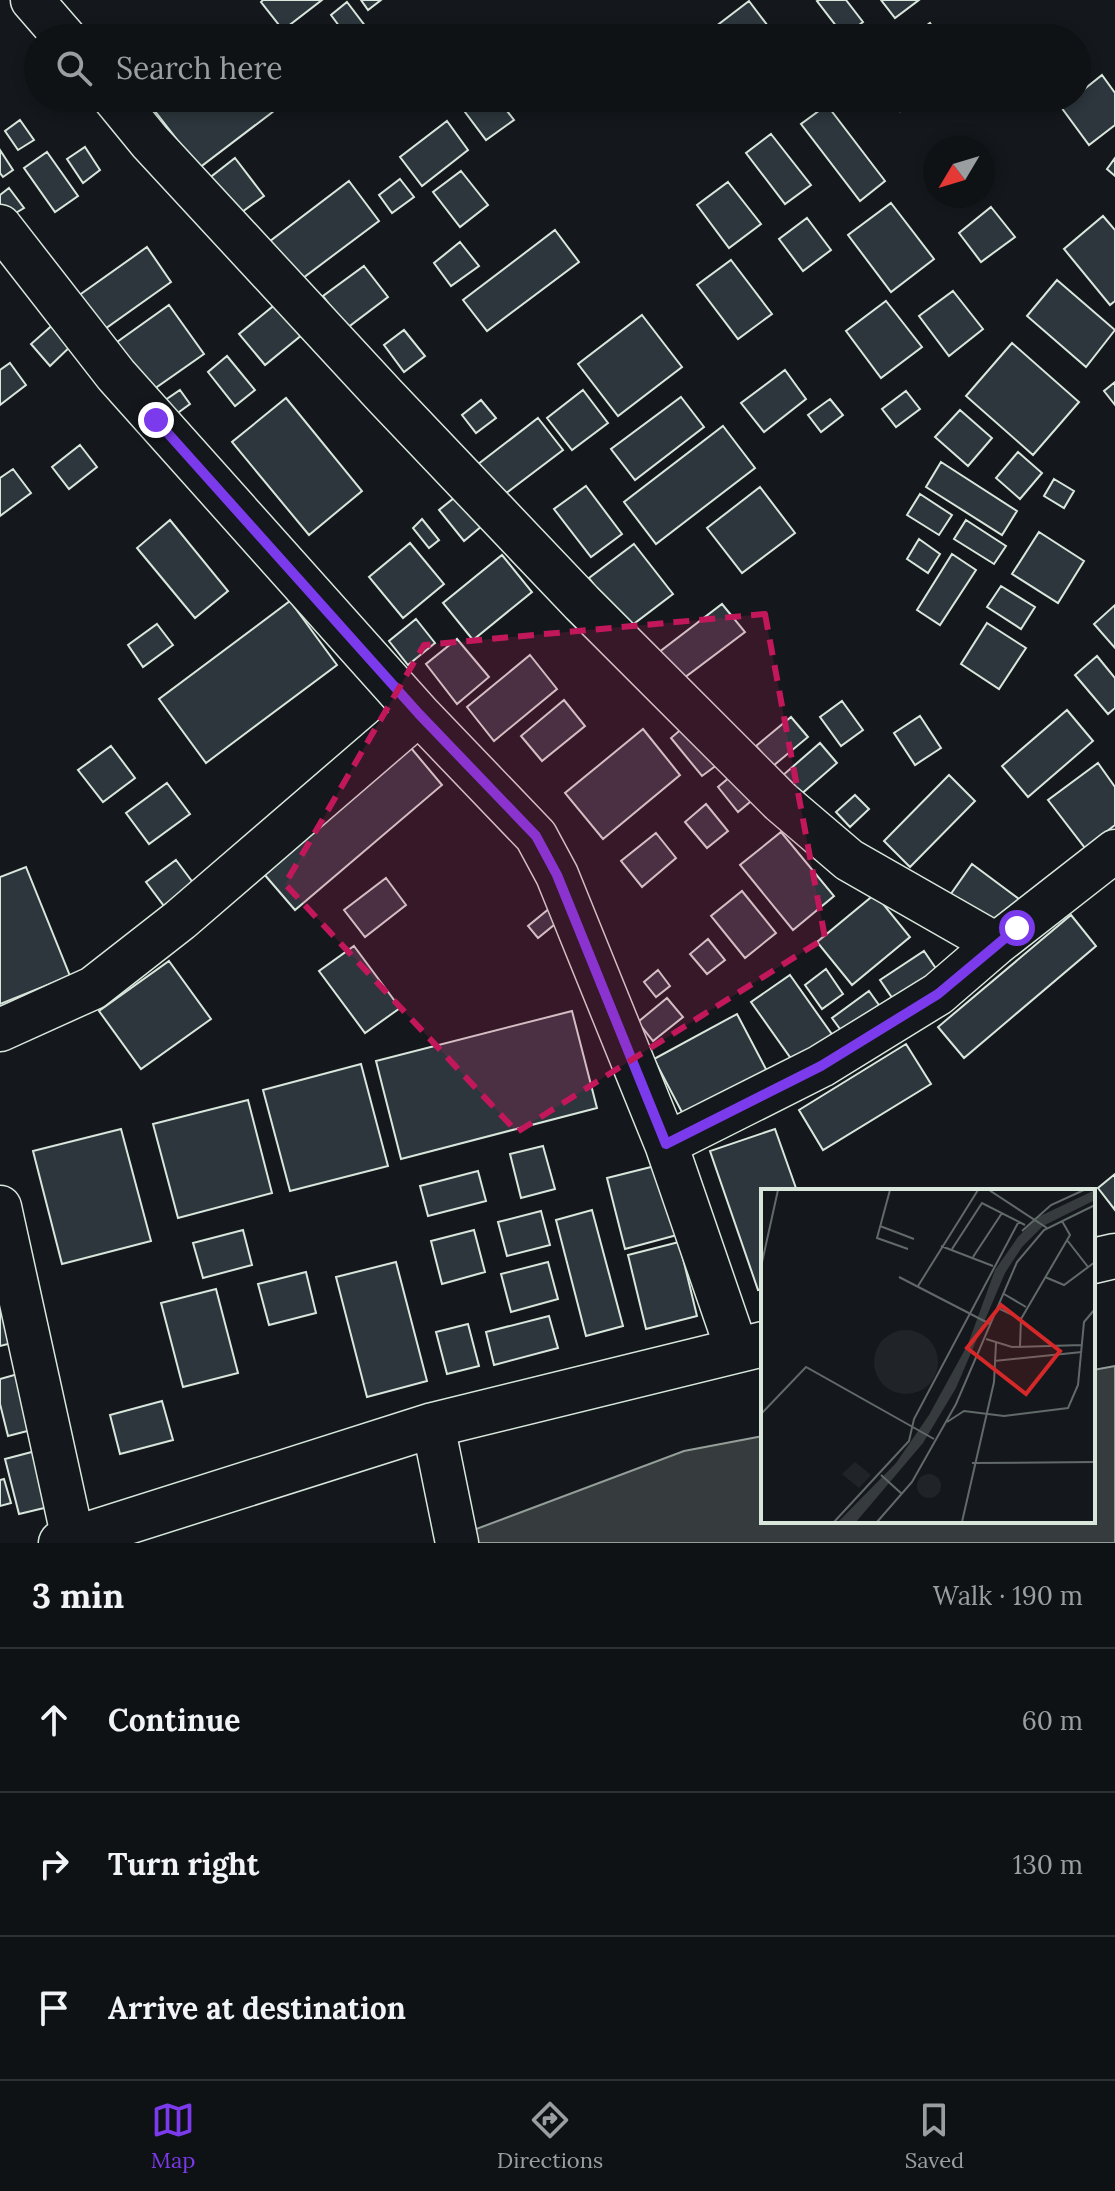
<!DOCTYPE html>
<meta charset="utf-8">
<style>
body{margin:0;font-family:Lora,serif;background:#181b1e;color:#f1f3f6}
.compass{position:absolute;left:923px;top:136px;width:72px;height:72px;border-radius:50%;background:#0f1215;box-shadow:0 4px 12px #0003;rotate:232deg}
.stop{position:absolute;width:24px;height:24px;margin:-18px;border:6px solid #7c3aed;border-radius:50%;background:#fff}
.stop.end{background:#7c3aed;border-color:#fff;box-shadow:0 2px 8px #0008}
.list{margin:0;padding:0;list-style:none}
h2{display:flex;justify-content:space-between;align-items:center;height:104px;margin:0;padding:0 32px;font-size:34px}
h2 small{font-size:26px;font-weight:400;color:#9b9ea0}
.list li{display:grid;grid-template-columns:52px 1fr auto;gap:24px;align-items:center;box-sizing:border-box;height:144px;padding:0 32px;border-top:2px solid #2f3234}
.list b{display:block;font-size:30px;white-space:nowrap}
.list em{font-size:26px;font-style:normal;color:#9b9ea0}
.icon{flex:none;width:44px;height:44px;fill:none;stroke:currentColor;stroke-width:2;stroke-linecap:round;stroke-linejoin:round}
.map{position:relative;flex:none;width:1115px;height:1543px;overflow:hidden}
.search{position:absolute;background:#0f1215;box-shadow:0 4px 12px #0003;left:24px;right:24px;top:24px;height:88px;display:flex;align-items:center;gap:20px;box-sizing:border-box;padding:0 28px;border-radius:44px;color:#9b9ea0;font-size:30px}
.sheet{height:536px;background:#0f1215}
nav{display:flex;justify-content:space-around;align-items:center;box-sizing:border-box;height:112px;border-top:2px solid #2f3234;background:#0f1215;font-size:22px;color:#9b9ea0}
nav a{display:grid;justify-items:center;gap:4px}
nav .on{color:#7c3aed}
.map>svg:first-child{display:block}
</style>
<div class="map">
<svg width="1115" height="1543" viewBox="0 0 1115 1543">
<rect width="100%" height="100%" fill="#14181c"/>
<!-- water -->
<path fill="#363b3e" stroke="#939e99" stroke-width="2" d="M1115 1366V1543H439L684 1451 763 1436V1521H1093V1370Z"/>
<!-- building -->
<path fill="#2c363c" stroke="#d8e6dc" stroke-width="2" d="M263 0H322L283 30 261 2Z
M361 0H381L368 10Z
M819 0H846L863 22 844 36 817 1Z
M881 0H919L895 18Z
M749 1 777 38H723L715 27Z
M347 2 372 35 369 38H348L331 15Z
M930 23 941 38H910Z
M255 27 264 38H240Z
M1102 75 1115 93V125L1089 145 1061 107 1073 98H1077V95Z
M162 98H291L199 168 151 106Z
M484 98H497L514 120 486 140 465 112Z
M769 98H794L778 110Z
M890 98H918L900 111Z
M827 105 885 181 860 201 801 124Z
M20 120 34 140 18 150 5 131Z
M447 121 468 150 422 186 400 157Z
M771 134 811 185 785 204 746 153Z
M85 147 100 170 83 183 67 159Z
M0 150 13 170 3 177 0 173Z
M47 152 78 196 55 212 24 168Z
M235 158 264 196 231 220 203 183Z
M1115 158V176L1107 169Z
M461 171 488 205 460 227 433 192Z
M400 179 414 197 392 213 379 195Z
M349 181 379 221 291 287 261 248Z
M728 182 761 224 729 248 697 205Z
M9 188 24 208 9 217 0 204V195Z
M891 203 934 259 891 292 848 235Z
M991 207 1015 237 981 262 959 233Z
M1103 216 1115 230V301L1110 305 1064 249Z
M807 218 831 250 803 271 779 239Z
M555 230 579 262 487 331 463 300Z
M460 242 479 266 451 286 434 263Z
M147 247 171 282 102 331 78 296Z
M731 260 772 314 738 339 697 285Z
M364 266 388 297 347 328 323 296Z
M1057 280 1115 330 1086 367 1027 316Z
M953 291 983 329 949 356 919 316Z
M886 301 922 347 881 378 846 331Z
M277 303 303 334 265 365 239 334Z
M169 305 204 354 144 396 110 347Z
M642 315 682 367 618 416 578 364Z
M56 322 75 342 50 366 31 344Z
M404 330 425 356 404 372 384 345Z
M1012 343 1079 402 1033 455 966 396Z
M227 356 255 390 235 406 208 372Z
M10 363 26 385 0 405V370Z
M785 370 806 399 764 432 741 403Z
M1115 382V405L1104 391Z
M180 390 190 404 168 420 158 405Z
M583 390 608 423 572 450 547 418Z
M906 391 920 409 896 427 882 409Z
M681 397 704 427 635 480 611 449Z
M286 398 362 491 309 535 232 442Z
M830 399 843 415 821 432 808 415Z
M481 400 496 418 476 433 462 415Z
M960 410 992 438 968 466 935 437Z
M538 418 563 450 501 497 477 465Z
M723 426 755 468 656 544 624 502Z
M80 445 97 467 69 489 52 467Z
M1018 452 1042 473 1020 499 996 478Z
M941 462 1017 511 1002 535 926 487Z
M13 469 31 493 0 516V478Z
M1054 479 1074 491 1064 508 1044 496Z
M586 486 622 534 591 557 554 509Z
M760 487 795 533 742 573 707 528Z
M464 490 489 520 464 541 439 510Z
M920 494 952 515 939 535 907 515Z
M422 519 439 540 429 548 413 528Z
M170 520 228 591 195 618 137 548Z
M966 520 1006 546 994 564 954 539Z
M1039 532 1084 561 1058 603 1012 574Z
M919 539 940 554 928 573 907 559Z
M410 543 444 584 403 618 369 577Z
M634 544 673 594 627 629 589 578Z
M952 554 976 570 940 625 917 610Z
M502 555 532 592 473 640 443 603Z
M1001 586 1035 607 1021 629 987 607Z
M290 601 337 665 206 763 159 699Z
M722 604 745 632 676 684 654 656Z
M1115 605V648L1094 624Z
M416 619 435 643 408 665 389 641Z
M987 623 1026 648 999 689 961 664Z
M157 624 173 645 143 667 128 645Z
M457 639 489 677 457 704 426 664Z
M530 655 557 689 494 741 467 707Z
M1097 656 1115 678V708L1108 714 1075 675Z
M564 700 585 726 542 761 521 736Z
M842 701 863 730 841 746 820 717Z
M1067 710 1093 741 1028 797 1002 766Z
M920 716 941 748 915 765 894 733Z
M791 717 808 737 773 766 756 746Z
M692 720 725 759 702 776 671 738Z
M643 729 680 775 603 839 565 793Z
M820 743 837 763 799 796 782 776Z
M111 746 135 778 103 802 78 770Z
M411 748 442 785 295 910 264 874Z
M1098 763 1115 787V825L1085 848 1048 800Z
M736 772 756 797 738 812 718 787Z
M949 775 975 801 910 867 884 841Z
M167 783 190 814 149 844 126 813Z
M855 795 869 809 850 827 836 812Z
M706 804 728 831 707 848 685 822Z
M781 832 834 896 793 930 740 865Z
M656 833 676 858 642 887 621 861Z
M176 860 197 888 167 910 146 882Z
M972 864 1019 899 995 932 948 898Z
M26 867 70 976 0 1004V877Z
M386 878 406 905 365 937 344 910Z
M742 891 776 933 745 958 711 916Z
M875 894 910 937 852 985 817 942Z
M550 908 560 920 538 938 528 926Z
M1071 915 1096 946 964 1058 938 1027Z
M708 939 725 960 707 974 690 954Z
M354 946 400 1008 365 1033 319 971Z
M924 951 941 976 897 1005 880 980Z
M169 961 211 1019 141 1069 99 1011Z
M826 969 843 994 822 1009 805 985Z
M658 970 670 986 656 997 644 982Z
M790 975 836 1040 797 1067 751 1002Z
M869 991 884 1012 848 1040 832 1018Z
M667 998 683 1017 653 1041 638 1022Z
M572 1011 597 1108 401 1159 376 1061Z
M737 1014 768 1073 685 1118 654 1059Z
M906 1044 931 1084 823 1150 799 1110Z
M361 1064 388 1166 290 1191 263 1090Z
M248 1100 272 1193 178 1218 153 1124Z
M121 1129 151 1241 62 1264 33 1151Z
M775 1129 797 1191H763V1289L758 1290 710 1151Z
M543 1146 555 1189 521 1198 510 1154Z
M659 1165 677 1235 625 1249 607 1178Z
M478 1171 486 1201 428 1216 420 1186Z
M1115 1174V1210L1098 1188Z
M592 1210 623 1326 586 1336 556 1220Z
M541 1211 550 1245 507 1256 498 1222Z
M243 1230 252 1265 203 1278 193 1243Z
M474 1230 485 1272 442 1284 431 1241Z
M679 1242 697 1316 646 1329 628 1255Z
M396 1262 427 1381 367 1397 336 1277Z
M548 1262 558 1299 511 1312 501 1274Z
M306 1272 316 1313 269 1325 258 1284Z
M216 1289 238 1373 183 1387 161 1303Z
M0 1294 12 1343 0 1346Z
M549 1316 558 1348 494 1365 486 1332Z
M468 1324 479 1366 447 1374 436 1332Z
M25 1372 39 1428 8 1436 0 1404V1379Z
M162 1401 173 1440 120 1454 110 1415Z
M47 1448 61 1504 19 1514 5 1459Z
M4 1479 11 1503 0 1506V1480Z"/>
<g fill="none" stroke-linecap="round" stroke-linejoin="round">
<defs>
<path id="minor" d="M32 0 65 38
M114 98 150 142 385 396 582 603 781 802 849 860 996 944
M0 226 116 375 419 714 536 836 557 875 666 1144 737 1350
M0 1030 93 988 180 920 419 714
M666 1144 821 1066 938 994 996 944 1115 851
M0 1207 73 1539
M433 1425 457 1543"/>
<path id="primary" d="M1093 1261 1115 1256
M61 1543 433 1425 763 1344"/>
</defs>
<!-- minor casing -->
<use href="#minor" stroke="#d8e6dc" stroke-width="45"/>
<!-- primary casing -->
<use href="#primary" stroke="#d8e6dc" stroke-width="47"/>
<!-- minor -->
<use href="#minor" stroke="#14181c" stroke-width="42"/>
<!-- primary -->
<use href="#primary" stroke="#14181c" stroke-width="44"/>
</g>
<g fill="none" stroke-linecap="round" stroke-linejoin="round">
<!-- route -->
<path stroke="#7c3aed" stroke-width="10" d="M156 420 419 714 536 836 557 875 666 1144 821 1066 938 994 1017 928"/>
</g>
<!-- marked area -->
<path fill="#c2185b" fill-opacity="0.2" stroke="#c2185b" stroke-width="6" stroke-dasharray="16 10" stroke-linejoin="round" d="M765 614 825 938 517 1132 285 884 424 645Z"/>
<!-- overview -->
<g transform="translate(761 1189)">
<rect width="334" height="334" fill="#14181c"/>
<path d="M113 173a32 32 0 1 1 64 0a32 32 0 1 1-64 0ZM94 273 110 286 98 299 81 285ZM156 297a12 12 0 1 1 24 0a12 12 0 1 1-24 0Z" fill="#202428"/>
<path d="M334 1V11L282 37 261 58 244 84 195 199 162 254 95 333H77L135 274 168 226 207 155 234 81 257 48 277 28Z" fill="#363b3e"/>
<path fill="none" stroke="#626a69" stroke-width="2" d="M129 1 116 49 147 60M228 1 286 39M119 37 153 50M261 42 290 16 323 1M306 51 327 78M180 57 232 77M191 60 221 14 264 36M212 68 241 24M0 78 17 1M138 88 229 135M284 88 303 96 334 73M157 97 217 1M243 105 265 118M237 119 260 130M225 150 251 158 321 156M259 157 260 130 309 46 301 32M233 172 321 163M0 225 45 178 173 250M186 233 203 222 243 227 307 219 317 196 323 133 334 120M211 274 334 273M120 286 141 305M73 333 148 252 153 230 258 32M116 333 151 293 195 215 256 73 283 41 334 16M201 333 233 193 235 154"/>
<path fill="#d62828" fill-opacity="0.15" stroke="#d62828" stroke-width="4" d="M240 116 299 162 265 205 206 159Z"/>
<rect width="334" height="334" fill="none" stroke="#d8e6dc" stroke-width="4"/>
</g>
</svg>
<svg class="compass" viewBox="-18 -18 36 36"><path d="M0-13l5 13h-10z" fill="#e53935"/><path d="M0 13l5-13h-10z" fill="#9b9ea0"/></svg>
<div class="stop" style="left:1017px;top:928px"></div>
<div class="stop end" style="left:156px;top:420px"></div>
<div class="search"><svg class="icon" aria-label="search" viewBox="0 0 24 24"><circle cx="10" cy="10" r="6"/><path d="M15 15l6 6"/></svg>Search here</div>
</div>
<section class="sheet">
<h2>3 min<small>Walk · 190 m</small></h2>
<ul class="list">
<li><svg class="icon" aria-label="ahead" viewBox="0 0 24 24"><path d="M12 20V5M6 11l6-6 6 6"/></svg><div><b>Continue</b></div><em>60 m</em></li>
<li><svg class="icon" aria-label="right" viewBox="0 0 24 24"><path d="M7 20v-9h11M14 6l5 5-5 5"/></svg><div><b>Turn right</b></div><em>130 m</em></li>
<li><svg class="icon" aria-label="arrive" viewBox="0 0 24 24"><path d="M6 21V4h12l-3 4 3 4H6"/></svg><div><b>Arrive at destination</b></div></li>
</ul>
</section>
<nav>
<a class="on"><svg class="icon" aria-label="map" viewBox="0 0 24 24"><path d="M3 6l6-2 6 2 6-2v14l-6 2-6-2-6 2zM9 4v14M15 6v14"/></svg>Map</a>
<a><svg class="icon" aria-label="directions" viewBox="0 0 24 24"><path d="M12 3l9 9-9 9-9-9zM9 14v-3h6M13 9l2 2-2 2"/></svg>Directions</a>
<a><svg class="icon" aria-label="saved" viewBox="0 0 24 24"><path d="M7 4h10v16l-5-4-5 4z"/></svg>Saved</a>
</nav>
